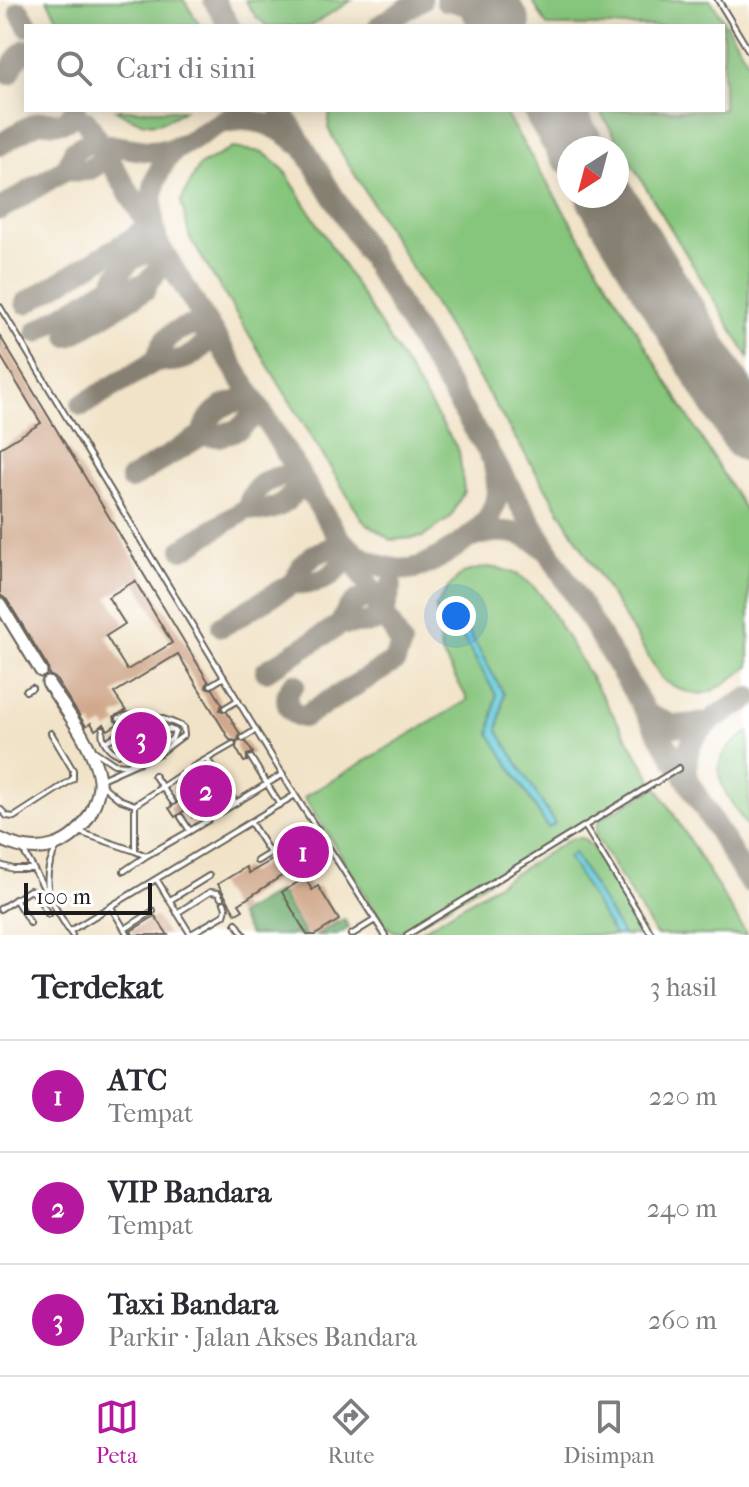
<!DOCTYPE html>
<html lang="id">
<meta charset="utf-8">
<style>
body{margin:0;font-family:"IM FELL French Canon",serif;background:#f7f7f7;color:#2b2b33}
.compass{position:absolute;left:557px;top:136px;width:72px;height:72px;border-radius:50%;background:#fff;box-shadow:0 4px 20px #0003;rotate:216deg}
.scale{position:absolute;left:24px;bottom:20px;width:128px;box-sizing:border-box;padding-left:8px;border:4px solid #1c1c1c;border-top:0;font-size:22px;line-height:28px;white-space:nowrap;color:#1c1c1c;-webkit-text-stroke:6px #fff;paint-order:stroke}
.you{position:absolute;left:456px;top:616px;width:28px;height:28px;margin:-20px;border:6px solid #fff;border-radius:50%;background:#1a73e8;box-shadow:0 0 0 12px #1a73e833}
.badge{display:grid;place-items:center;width:52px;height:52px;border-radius:50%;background:#b5179e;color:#fff;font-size:26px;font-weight:700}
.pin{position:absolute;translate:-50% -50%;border:4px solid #fff;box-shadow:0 2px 8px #0006}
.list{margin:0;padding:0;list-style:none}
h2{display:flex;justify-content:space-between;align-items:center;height:104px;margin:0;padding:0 32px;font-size:34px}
h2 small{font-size:26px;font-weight:400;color:#7c7c81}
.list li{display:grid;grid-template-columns:52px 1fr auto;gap:24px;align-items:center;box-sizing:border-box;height:112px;padding:0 32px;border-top:2px solid #e1e1e2}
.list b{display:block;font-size:30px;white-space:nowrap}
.list p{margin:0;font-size:26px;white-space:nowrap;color:#7c7c81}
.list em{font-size:26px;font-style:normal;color:#7c7c81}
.icon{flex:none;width:44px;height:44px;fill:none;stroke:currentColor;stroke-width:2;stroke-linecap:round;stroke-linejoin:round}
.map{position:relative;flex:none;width:749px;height:935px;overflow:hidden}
.search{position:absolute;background:#fff;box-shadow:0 4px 20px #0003;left:24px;right:24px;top:24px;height:88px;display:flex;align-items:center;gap:20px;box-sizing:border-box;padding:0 28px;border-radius:0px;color:#7c7c81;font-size:30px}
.sheet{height:440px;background:#fff}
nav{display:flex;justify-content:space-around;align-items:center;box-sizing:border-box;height:112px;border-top:2px solid #e1e1e2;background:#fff;font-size:22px;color:#7c7c81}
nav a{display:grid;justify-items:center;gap:4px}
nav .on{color:#b5179e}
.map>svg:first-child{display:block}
</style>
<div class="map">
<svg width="749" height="935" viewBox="0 0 749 935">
<rect width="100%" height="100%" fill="#fff"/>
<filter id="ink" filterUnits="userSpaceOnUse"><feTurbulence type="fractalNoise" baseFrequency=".0125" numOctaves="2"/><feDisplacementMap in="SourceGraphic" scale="16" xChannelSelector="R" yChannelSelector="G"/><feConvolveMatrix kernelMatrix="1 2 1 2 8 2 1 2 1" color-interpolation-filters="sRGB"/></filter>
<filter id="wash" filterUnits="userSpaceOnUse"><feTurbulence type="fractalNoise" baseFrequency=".006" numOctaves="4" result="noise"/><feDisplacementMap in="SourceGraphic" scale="32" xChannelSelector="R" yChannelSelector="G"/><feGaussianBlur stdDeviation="1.8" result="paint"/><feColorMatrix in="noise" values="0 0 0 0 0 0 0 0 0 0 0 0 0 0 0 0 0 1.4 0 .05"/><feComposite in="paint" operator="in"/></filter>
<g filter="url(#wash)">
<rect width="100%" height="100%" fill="#f1e3c8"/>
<!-- green -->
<path fill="#86c57c" stroke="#51704c" stroke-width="2" d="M47 0H184L200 26H62Z
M245 0H352L310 26H268L256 17Z
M532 0H711L749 63V358L599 110H723V26H547Z
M116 110H184C158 129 143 127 116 110Z
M330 110H503L749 517V667C712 691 703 707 662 679L338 147 328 128Z
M232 148 263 152 284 170 459 451 464 491 451 517 423 537 391 540 363 521 190 238 181 201 199 166Z
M486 567C512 569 525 576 542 596L653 781 406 931 395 932 384 924 304 797 468 700 441 652 436 607 448 588 463 573Z
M749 732V830C724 789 696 764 749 732Z
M657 787 747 935H656L595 835 599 820Z
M572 838H583L592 847 645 935H415Z"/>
<!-- forest -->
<path fill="#6caa6c" stroke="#446344" stroke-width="2" d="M279 891 305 935H250L238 915Z
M344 919 349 928 337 935H316Z"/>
<!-- water -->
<path fill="#5ec9d6" stroke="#3d7279" stroke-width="2" d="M468 630 504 694 498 731 555 824 548 828 490 734 496 695 461 634Z
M574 853 623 935H614L568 857Z"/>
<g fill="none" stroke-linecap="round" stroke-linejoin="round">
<!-- taxiway -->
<path stroke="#868072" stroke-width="22" d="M214 0 229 26
M446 0C468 4 484 11 500 26
M20 12 28 26
M379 26 421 0
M9 74 15 61 26 50
M242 110 173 151C149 177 149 209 157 242L338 537C357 559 392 577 422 566 433 562 444 554 454 548 486 528 505 506 494 466
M281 110 749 882
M87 122 151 230
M226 122C252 116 277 125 297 143
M0 145C11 138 23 129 35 124 50 117 62 132 75 110
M66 169C85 174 97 169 105 153
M0 209 66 169 74 151 89 142 148 151 168 150 182 145
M112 286C123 262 137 251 163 252
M26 303 132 239 144 229 151 214
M37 332 112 286 130 288 144 284 154 276 166 257
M69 336 146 289
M157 360C162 332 182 325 208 325
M82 405 157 360C182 365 202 354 212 331
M747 430 749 432
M202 435C210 408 228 400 254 400
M131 479 202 435 219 436 239 429 250 419 257 405
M248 508C253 482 276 474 300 475
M472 537C498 528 524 530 545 549
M347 548 384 613
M183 549 248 508C273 516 292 501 302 479
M341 624C348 602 361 594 383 599
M222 626 293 583 303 565 314 555 328 549 349 551C337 577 321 585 293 583
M266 671 341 624 374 622 385 596
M294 684C282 696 286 713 303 717L395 661 401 644 384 613 391 586
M647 714 675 726 705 723
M688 781C679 731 713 719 749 698"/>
<!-- runway -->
<path stroke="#868072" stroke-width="58" d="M486 0 502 26
M553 110 576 148
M605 196 749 433"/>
</g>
<g id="blocks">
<!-- building -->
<path fill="#d0a88c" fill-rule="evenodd" d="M0 336 208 681 206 687 213 689 222 704 220 710 227 712 240 734 238 740 246 742 253 753 247 755V761L244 762 236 748 237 741 230 740 178 654 114 693 126 711 114 716 115 721 119 723 108 730 104 724 95 730 91 723 86 726 55 678 49 675 48 667 7 600 0 595V448L41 423 0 355ZM135 581 172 643 127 670 106 636 125 624 108 597Z
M204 767 212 780 220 783 219 793 225 804 204 816 201 811 192 817 187 809 175 817 169 808 181 800 176 792 185 787 182 780Z
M304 842 313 855 239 904 243 910 236 914 218 884 246 867 249 873Z
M305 878 312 890 318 886 339 920 315 935H307L282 892Z
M155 916 168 935H133L131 931Z"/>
</g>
</g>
<g filter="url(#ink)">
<use href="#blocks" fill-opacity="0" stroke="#676258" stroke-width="2"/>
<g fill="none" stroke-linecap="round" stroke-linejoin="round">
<defs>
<path id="lane" d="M718 0 749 51
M0 307 295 795
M211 685 224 677
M26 691 32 688
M225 708 238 700
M103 729C100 739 109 751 118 754L170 729
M243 738 256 730
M93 750 114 764 128 765 172 739 175 731 141 722 105 742
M251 758 280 805
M207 759 220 778
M193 767 233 744
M154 775 162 787 180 775
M99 780 160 753 184 735 183 727C165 718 139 710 119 718
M103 786 119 799 135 805
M224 786 236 803
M0 809 7 816 14 817 73 779V770L51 733
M221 812 283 774
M251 823 270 853 318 829
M586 828 652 935
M190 831 208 820
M79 832 135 851V805L162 787 173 802
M57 847C37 884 51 902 72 935
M23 850 48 895 40 901
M135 851 146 856 190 831 181 817
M257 861 270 853
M0 865 13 869H33
M124 871 146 856
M157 880 191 935
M15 899 30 923
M170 900 209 876
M111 907 128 935
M0 909 30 890 37 895 48 914
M177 913 210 892 218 893 221 898
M236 923 244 935
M125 929 153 911
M70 931 295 795 385 935
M191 934 224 915 226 908 224 903
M351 935 375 920
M407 935 679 768"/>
<path id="secondary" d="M0 604 41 671
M0 839C37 858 74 848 92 810 96 801 100 790 99 780 96 749 65 709 48 683"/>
</defs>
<!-- lane casing -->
<use href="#lane" stroke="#676258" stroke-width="8"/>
<!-- secondary casing -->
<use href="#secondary" stroke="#676258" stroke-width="15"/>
<!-- lane -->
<use href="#lane" stroke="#fff" stroke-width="4"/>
<!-- secondary -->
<use href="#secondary" stroke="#fff" stroke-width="11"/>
</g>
</g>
</svg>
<svg class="compass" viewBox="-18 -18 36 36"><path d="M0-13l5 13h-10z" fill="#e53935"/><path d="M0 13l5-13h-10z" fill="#7c7c81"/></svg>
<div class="scale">100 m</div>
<div class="you"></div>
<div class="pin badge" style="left:303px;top:852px">1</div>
<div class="pin badge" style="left:206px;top:791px">2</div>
<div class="pin badge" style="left:141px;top:738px">3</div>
<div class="search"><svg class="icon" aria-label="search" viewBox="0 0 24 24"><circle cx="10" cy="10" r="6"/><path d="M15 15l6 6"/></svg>Cari di sini</div>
</div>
<section class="sheet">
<h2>Terdekat<small>3 hasil</small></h2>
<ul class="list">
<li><span class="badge">1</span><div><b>ATC</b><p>Tempat</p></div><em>220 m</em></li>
<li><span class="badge">2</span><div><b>VIP Bandara</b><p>Tempat</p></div><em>240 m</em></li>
<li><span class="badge">3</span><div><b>Taxi Bandara</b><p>Parkir · Jalan Akses Bandara</p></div><em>260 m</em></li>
</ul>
</section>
<nav>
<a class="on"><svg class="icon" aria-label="map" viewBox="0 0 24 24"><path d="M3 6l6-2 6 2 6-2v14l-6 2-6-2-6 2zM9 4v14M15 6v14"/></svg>Peta</a>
<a><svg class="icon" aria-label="directions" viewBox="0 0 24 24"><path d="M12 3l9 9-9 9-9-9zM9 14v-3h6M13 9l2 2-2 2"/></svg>Rute</a>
<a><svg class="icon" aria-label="saved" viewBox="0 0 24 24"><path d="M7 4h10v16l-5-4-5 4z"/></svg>Disimpan</a>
</nav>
